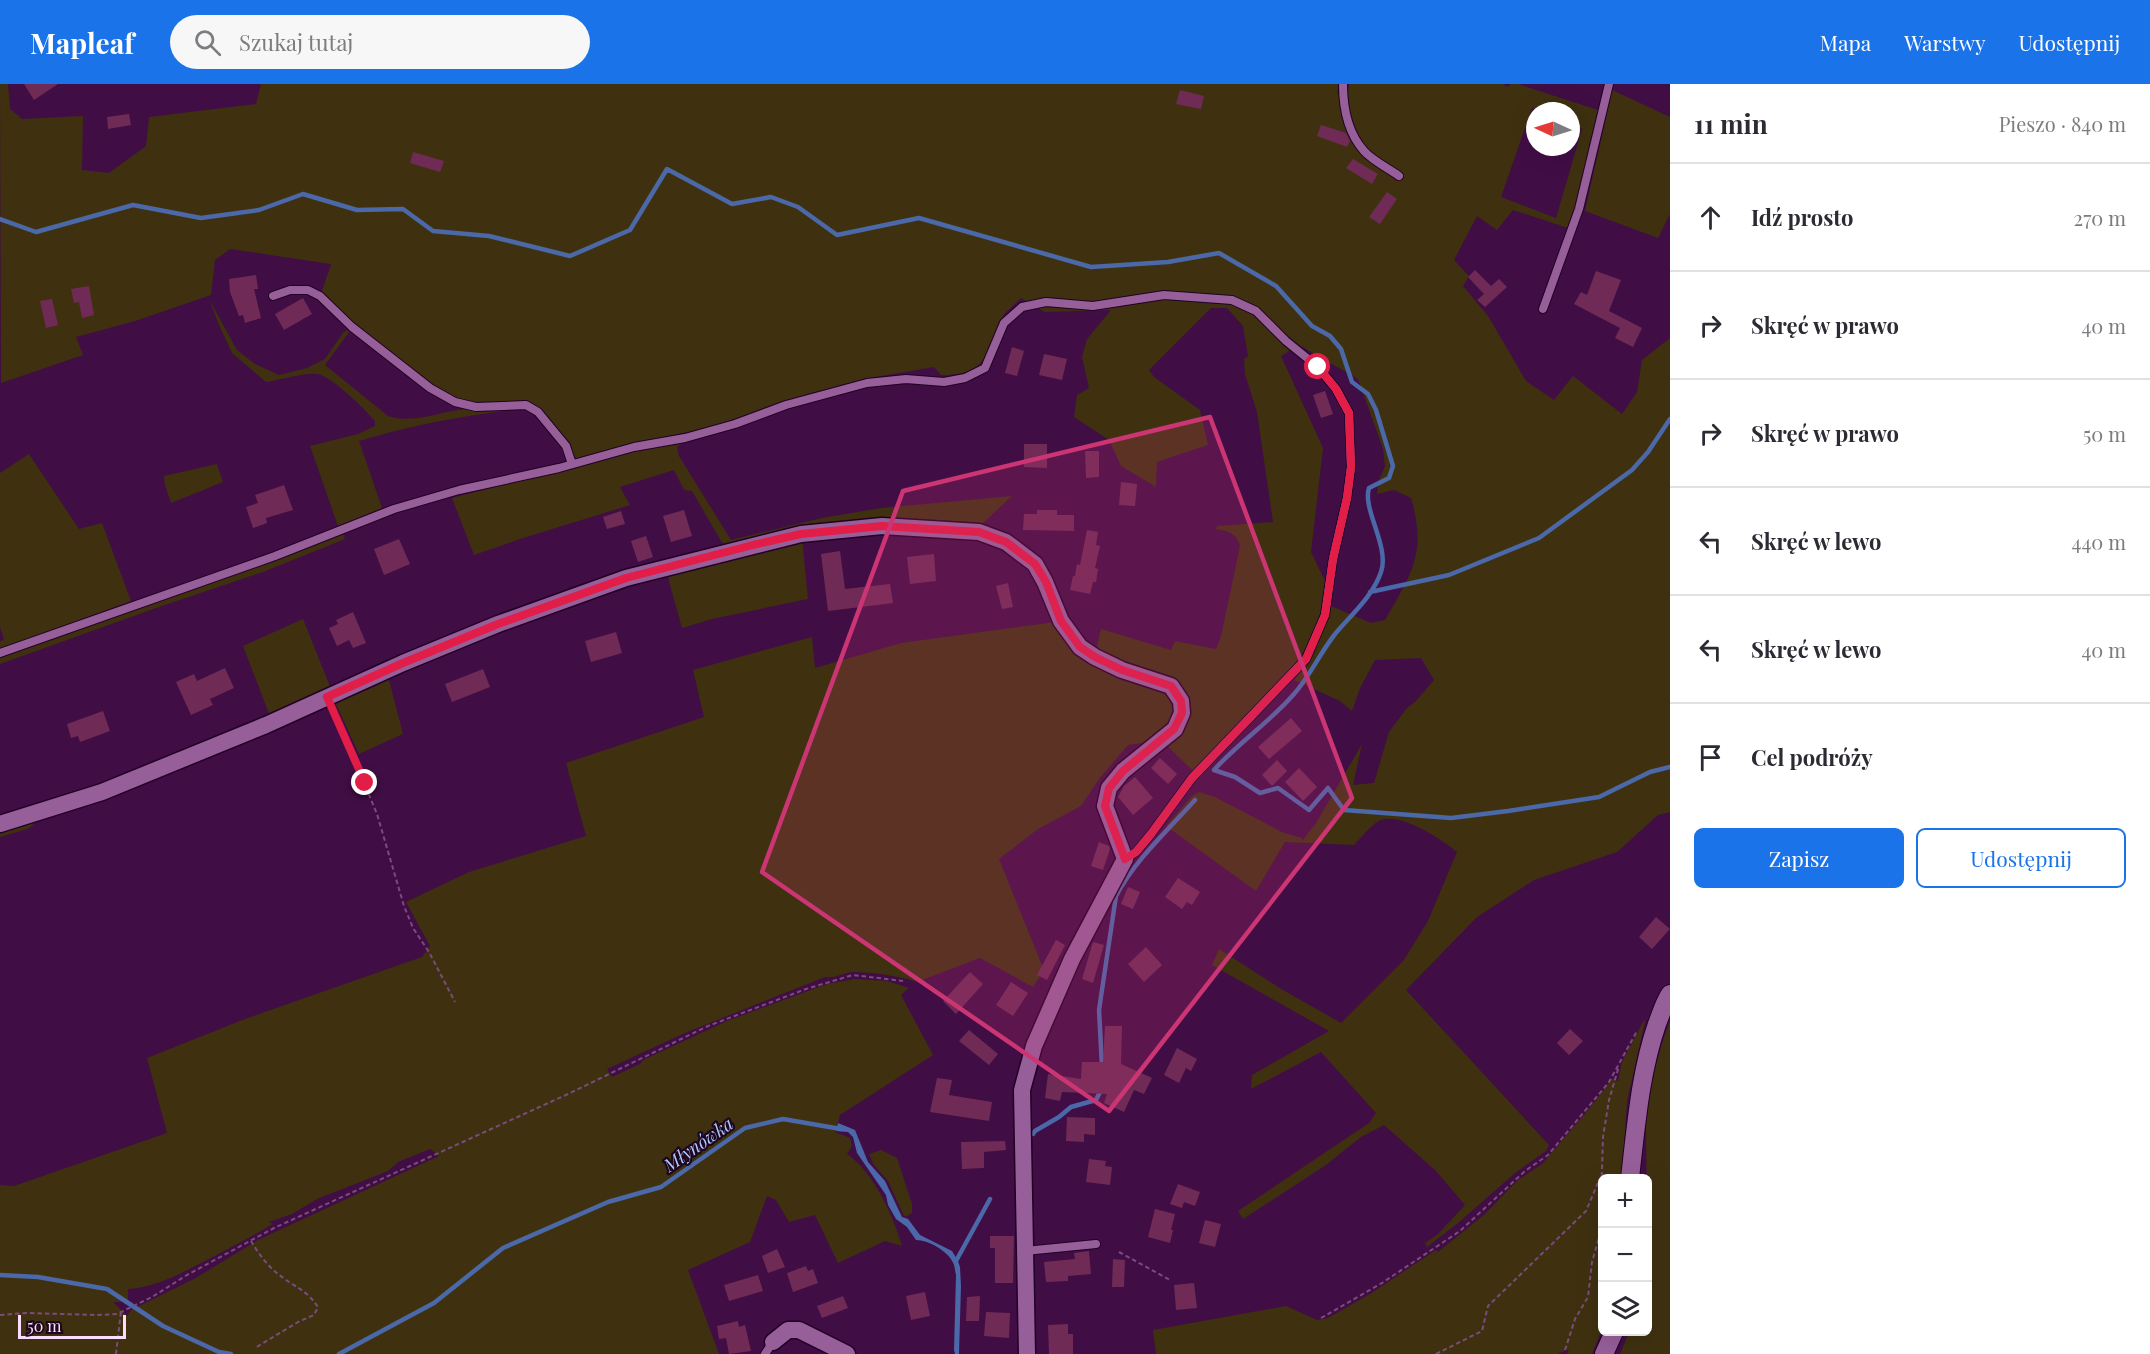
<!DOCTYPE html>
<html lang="pl">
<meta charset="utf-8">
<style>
body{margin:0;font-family:"Playfair Display",serif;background:#f7f7f7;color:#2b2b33}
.controls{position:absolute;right:18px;bottom:18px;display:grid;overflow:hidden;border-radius:9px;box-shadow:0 6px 24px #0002}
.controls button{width:54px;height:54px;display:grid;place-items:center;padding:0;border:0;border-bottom:2px solid #e1e1e2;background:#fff;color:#2b2b33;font:30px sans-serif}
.compass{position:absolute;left:1526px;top:18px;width:54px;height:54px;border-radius:50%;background:#fff;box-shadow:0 6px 24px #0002;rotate:274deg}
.scale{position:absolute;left:18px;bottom:15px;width:108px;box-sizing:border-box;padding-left:6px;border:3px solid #fbdcfc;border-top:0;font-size:16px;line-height:21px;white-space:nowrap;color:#fbdcfc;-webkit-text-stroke:4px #1d071e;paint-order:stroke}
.stop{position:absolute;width:18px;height:18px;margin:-14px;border:4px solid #e11d48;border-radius:50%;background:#fff}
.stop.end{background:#e11d48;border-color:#fff;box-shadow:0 2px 6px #0008}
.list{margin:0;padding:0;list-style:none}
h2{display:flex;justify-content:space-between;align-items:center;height:78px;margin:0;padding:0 24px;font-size:26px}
h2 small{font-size:20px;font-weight:400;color:#7c7c81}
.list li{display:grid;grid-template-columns:39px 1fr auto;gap:18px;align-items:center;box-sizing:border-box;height:108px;padding:0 24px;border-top:2px solid #e1e1e2}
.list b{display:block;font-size:22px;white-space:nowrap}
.list em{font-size:20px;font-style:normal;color:#7c7c81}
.actions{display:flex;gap:12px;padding:18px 24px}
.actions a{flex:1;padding:14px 0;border:2px solid #1a73e8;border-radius:9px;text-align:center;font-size:21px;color:#1a73e8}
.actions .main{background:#1a73e8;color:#fff}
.icon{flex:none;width:33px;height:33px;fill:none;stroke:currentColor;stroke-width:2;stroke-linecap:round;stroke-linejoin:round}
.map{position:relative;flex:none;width:1670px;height:1270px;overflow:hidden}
header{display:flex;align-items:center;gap:36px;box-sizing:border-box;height:84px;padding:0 30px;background:#1a73e8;color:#fff}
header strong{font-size:28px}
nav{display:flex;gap:33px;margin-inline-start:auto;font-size:21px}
.search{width:420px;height:54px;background:#f7f7f7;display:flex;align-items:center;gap:15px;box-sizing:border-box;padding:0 21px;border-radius:33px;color:#7c7c81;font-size:22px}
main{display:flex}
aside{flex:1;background:#fff}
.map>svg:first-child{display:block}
</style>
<header>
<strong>Mapleaf</strong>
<div class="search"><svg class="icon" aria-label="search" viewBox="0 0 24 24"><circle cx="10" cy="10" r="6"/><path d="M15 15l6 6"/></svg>Szukaj tutaj</div>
<nav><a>Mapa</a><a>Warstwy</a><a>Udostępnij</a></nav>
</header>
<main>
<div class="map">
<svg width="1670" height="1270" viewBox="0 0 1670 1270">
<rect width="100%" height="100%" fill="#410d45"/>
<!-- green -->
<path fill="#3f3110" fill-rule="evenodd" d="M0 0H8L10 25 22 35 83 32 82 86 109 89 146 62 149 33 256 20 261 0H1339L1337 9 1347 14 1349 0H1503L1508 3 1510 0H1518L1598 26 1576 124 1568 144 1513 126 1497 146 1477 132 1454 176 1469 192 1463 202 1488 232 1526 297 1554 316 1573 292 1622 330 1637 308 1642 276 1670 254V728L1658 731 1617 768 1534 796 1477 833 1406 906 1549 1061 1546 1067 1515 1089 1458 1139 1427 1163 1425 1159 1438 1150 1465 1121 1436 1087 1384 1041 1361 1053 1326 1081 1243 1135 1238 1127 1369 1039 1376 1029 1321 968 1251 1005 1252 991 1329 947 1212 881 1219 865 1283 906 1341 939 1404 876 1428 837 1457 768C1441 755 1402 729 1381 736 1372 739 1361 754 1354 761L1285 758 1256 807 1166 742 1192 712 1199 708 1215 713 1284 749 1302 754V757L1316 739 1362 660 1353 701 1374 699 1389 648 1407 624 1415 618 1434 596 1421 574 1375 576 1360 604 1352 627 1340 617 1294 596C1316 572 1322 552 1331 522L1371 539 1385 536C1412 489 1427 469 1411 414L1394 406 1377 410 1379 396 1385 382 1383 365 1358 295 1299 261 1281 272 1323 364 1311 468 1325 497 1322 524 1315 545 1308 563 1302 571 1261 618 1193 687 1161 656 1128 661 1099 695 1081 722 1038 745 999 775 1044 886 1033 903 980 874 917 898C900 892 871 888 854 888 844 888 835 895 825 893L687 948 607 985 612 993 640 980 643 976 727 937 827 900 855 895 887 897 909 904 901 911 933 971 840 1031 835 1048 850 1054 852 1062 847 1070C873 1087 894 1133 902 1162L885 1157 838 1179 815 1131 789 1138 776 1116 767 1112 750 1158 688 1186 719 1270H0V1101L14 1102 167 1049 147 974 245 935 422 873 430 862 406 818 469 788 586 752 566 679 704 633 693 586 812 553 815 584 901 559 1055 538 1096 566 1101 545 1171 566 1175 557 1216 565 1221 552 1240 462C1236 448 1227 447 1215 445L1218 442 1273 438 1257 328 1245 290 1244 275 1248 272 1243 242 1227 224H1211L1149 286 1154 293 1200 326 1208 361 1157 378 1156 403 1121 382 1109 356 1074 333 1077 311 1089 304 1082 273 1087 255 1111 226 1045 228 1021 214C1016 219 1009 225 1004 230 1000 236 998 245 995 252 983 283 974 291 941 291L934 283 863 295 812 309 710 343 629 361 574 376 570 359 540 325 526 316 482 319 455 314 431 299 372 255 321 210 331 180 230 165 215 176 211 211 135 237 76 253 83 271 1 299ZM1532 24 1541 27H1571V40L1582 45 1556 134 1501 113ZM430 1065 439 1072 258 1156 194 1195 131 1226 127 1232 113 1218H128V1205C158 1203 181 1189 207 1176 229 1164 251 1153 273 1140L269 1138 292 1130 317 1115 388 1087 398 1078Z
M1612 6 1670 33V130L1658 154 1585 127Z
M209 215 237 266 255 280 279 291 307 284 325 275 343 249 347 246 349 248 325 281 388 332C413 340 435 329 459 326 479 323 501 325 521 325 466 331 412 341 359 357L382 424 338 442 310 362 358 350 375 342V337C366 326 331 292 318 290 307 288 278 296 266 298L232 269 219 241Z
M684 357 677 363 679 372 731 456 822 434 881 424 1012 412 981 441 729 463 721 457 692 407 684 406 674 386 620 403 630 421 520 455 474 471 452 414 644 364Z
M29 370 79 445 102 439 131 517 0 565V557L4 556 0 543V389Z
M217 380 223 398 171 419 165 401 164 392Z
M343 450 345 455 263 488 156 524 0 580V573Z
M802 454 808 515 712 535 682 544 669 497 668 488Z
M303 535 331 605 270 632 243 562Z
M388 592 403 650 359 670 334 616Z
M37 736 30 744 0 753V746Z
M1644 936 1645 937 1627 1017 1622 1094H1602V1245L1592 1270H1567L1569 1265 1557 1270H1156L1153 1246 1286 1222 1317 1236 1328 1234 1370 1210 1436 1166 1438 1168 1485 1130 1518 1096 1542 1080 1589 1025 1612 995 1618 997 1622 978Z
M1670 937V1270H1620L1629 1248H1648L1646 1039C1650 1004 1657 970 1670 937Z
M881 1066 897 1074 912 1120V1129L905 1133 903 1130 888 1097 874 1081 869 1070Z"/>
<!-- water -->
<path fill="#4b68a9" d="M838 1039 855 1046 868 1078 885 1097 902 1133 908 1135 920 1151 952 1167 958 1177 960 1183 961 1202 959 1270H955L954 1266 956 1191C955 1187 955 1184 954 1181 950 1168 929 1156 916 1156L907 1143 896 1135 888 1121 886 1111 857 1069 853 1053 848 1048 836 1047Z"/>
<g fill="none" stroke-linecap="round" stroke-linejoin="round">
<!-- stream -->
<path stroke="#4b68a9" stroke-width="4.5" d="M0 135 36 148 133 121 201 134 259 126 303 110 357 126 403 125 433 147 489 152 570 172 630 146 667 85 732 120 771 113 798 123 837 151 919 134 1091 183 1168 178 1219 169 1276 202 1312 242 1330 252 1341 265 1352 298 1368 310 1376 326 1393 382 1389 394 1369 404C1362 425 1390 463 1381 488 1373 512 1351 531 1335 550 1320 569 1310 592 1294 610 1271 637 1238 659 1214 686L1235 693 1260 709 1278 704 1309 726 1328 704 1344 726 1451 734 1508 727 1599 713 1650 688 1670 683
M1370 508 1449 491 1539 454 1632 386 1648 368 1670 335
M1102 983 1099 926 1116 812C1135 776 1168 746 1195 716
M1033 1050 1035 1047 1059 1033 1071 1023 1096 1016 1102 1004
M956 1177 990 1115
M0 1191 38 1193 107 1205 163 1242 219 1268 231 1270
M339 1270 434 1219 503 1164 608 1118 661 1103 745 1044 783 1035 841 1045"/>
</g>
<!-- building -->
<path fill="#6f2b55" d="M24 0H58L34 16Z
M1180 6 1204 12 1201 25 1176 20Z
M129 30 131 41 108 45 107 33Z
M1321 41 1346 49 1350 57 1347 63 1317 52Z
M413 68 444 77 440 88 410 79Z
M1353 75 1378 90 1372 100 1346 84Z
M1387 108 1397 115 1380 140 1369 133Z
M1475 186 1491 202 1499 195 1507 203 1485 223 1477 216 1484 210 1468 193Z
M1596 187 1621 196 1609 227 1642 244 1633 263 1615 254 1620 244 1574 220 1581 208 1587 211Z
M256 191 258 205H254L261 234 245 239 243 231 239 232 230 208 229 195Z
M89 202 94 231 82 234 79 218 74 219 71 205Z
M303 214 312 230 284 246 275 230Z
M52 215 58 241 46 244 40 217Z
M1012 263 1024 267 1017 292 1005 289Z
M1044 270 1067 275 1062 296 1039 291Z
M1325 307 1333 330 1321 334 1313 311Z
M1024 360H1047V384L1024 383Z
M1085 367H1099V393L1086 394Z
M1121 398 1137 400 1135 422 1119 421Z
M284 401 293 426 266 434 267 439 253 444 246 423 258 419 255 411Z
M684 426 692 452 671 458 663 432Z
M1037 426H1057V431H1074V447L1023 446 1024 430H1037Z
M621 427 625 440 607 445 603 433Z
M1087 446 1098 448 1096 461 1100 462 1095 484 1098 485 1096 498H1093L1090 510 1070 506 1073 492H1075L1077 480 1080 481Z
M646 452 653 473 638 478 631 457Z
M399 455 410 480 384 491 374 465Z
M840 467 845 505 890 500 893 519 828 527 821 470Z
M934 470 936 497 910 500 907 473Z
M1008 499 1013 523 1002 525 996 502Z
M353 528 366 559 353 564 349 556 337 562 329 544 338 540 336 536Z
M616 548 622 569 591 578 585 557Z
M225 584 234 604 210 615 213 621 191 631 176 598 194 590 197 597Z
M483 585 490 603 452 618 445 600Z
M103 627 110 647 80 658 78 652 71 654 67 640Z
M1291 634 1302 647 1269 675 1258 663Z
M1160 674 1177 690 1168 700 1151 684Z
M1277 676 1287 687 1272 702 1262 691Z
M1299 684 1317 703 1303 717 1285 698Z
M1135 693 1153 714 1133 731 1118 713 1124 702Z
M1099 758 1109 762 1110 765 1103 786 1091 782Z
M1178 794 1200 808 1192 821 1187 818 1182 825 1165 813Z
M1128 803 1140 808 1133 825 1121 820Z
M1656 833 1670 845 1652 865 1639 853Z
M1056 856 1065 861 1047 896 1037 891Z
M1093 858 1104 861 1093 899 1082 895Z
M1146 863 1162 881 1144 898 1128 880Z
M970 888 983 900 956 930 943 917Z
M1011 898 1028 909 1013 932 996 921Z
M1105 942H1122L1121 980 1152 994 1144 1010 1134 1006 1124 1028 1104 1019 1107 1010 1062 1008 1060 1017 1045 1014 1048 990 1081 995 1082 978H1103Z
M1570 945 1583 957 1569 971 1557 959Z
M969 946 998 970 989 981 959 957Z
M1177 964 1197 975 1191 987 1186 984 1179 999 1164 991Z
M937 994 952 996 949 1011 992 1018 989 1037 930 1028Z
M1067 1033 1095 1034V1051L1084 1050V1058L1066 1057Z
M1005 1057 1006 1066 984 1068V1084L962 1085 961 1058Z
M1089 1075 1106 1077 1105 1082 1112 1083 1110 1101 1086 1098Z
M1178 1100 1200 1108 1195 1122 1184 1118 1182 1124 1170 1120Z
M1155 1125 1175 1130 1171 1146H1173L1170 1159 1148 1153Z
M1205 1136 1221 1140 1215 1163 1199 1159Z
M990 1152H1014L1013 1199H995V1164H990Z
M777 1165 785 1183 768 1189 762 1172Z
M1089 1167 1091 1190 1068 1192V1197L1046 1198 1044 1178 1075 1175 1074 1169Z
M1113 1175 1125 1176 1124 1203H1112Z
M806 1182 808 1187 813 1185 818 1199 793 1208 787 1189Z
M758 1191 763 1207 729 1217 724 1201Z
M1194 1199 1197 1224 1176 1226 1174 1201Z
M925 1208 930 1232 911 1236 906 1212Z
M843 1212 848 1224 822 1234 817 1222Z
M980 1212 979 1237H966L967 1213Z
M986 1228 1010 1229 1009 1254 984 1252Z
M738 1237 739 1243 745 1241 751 1267 729 1270 726 1254 719 1255 717 1242Z
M1068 1240V1250H1073V1270H1049L1048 1241Z"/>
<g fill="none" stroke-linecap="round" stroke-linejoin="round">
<defs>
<path id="service" d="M1343 0C1343 23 1348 49 1364 67 1373 77 1388 84 1399 92
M273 212 290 206H308L320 212 352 243 430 304 455 318 476 323 526 321 538 328 566 362 572 380
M1543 225 1579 125 1609 0
M0 569 275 472 394 425 459 406 559 384 634 363 685 354 735 340 786 321 867 299 906 295 944 298 965 294 985 284 1004 239 1022 223 1046 218 1093 222 1164 211 1232 216 1256 227 1286 257 1318 283 1336 305 1349 329 1351 383 1347 414 1333 475 1325 531 1306 575 1192 694 1151 750 1136 768 1125 775
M1025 1167 1096 1160
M765 1270 773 1258"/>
<path id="minor" d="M0 740 102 708 266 641 403 579 498 540 626 494 801 450 882 442 979 448 1006 458 1035 480 1045 498 1061 537 1080 563 1095 573 1122 586 1171 602 1181 617 1182 629 1175 645 1123 687 1109 704 1105 722 1125 775 1072 875 1034 962 1022 1006 1027 1270
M773 1258 788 1246H799L847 1270"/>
<path id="tertiary" d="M1630 1094C1636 1043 1640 989 1657 940 1661 930 1664 919 1670 910
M1604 1270 1614 1248"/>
</defs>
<!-- service casing -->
<use href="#service" stroke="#220025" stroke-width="10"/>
<!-- minor casing -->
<use href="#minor" stroke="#220025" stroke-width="19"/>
<!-- tertiary casing -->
<use href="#tertiary" stroke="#220025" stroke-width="20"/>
<!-- path -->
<path stroke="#7a4c7d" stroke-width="2" stroke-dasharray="4.5 3" stroke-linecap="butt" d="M334 627 377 730 404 822 413 844 429 868 455 918
M251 1157C258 1169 267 1181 278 1190 294 1203 306 1205 318 1223L314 1231 298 1238 255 1264
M1119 1168 1170 1196
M0 1231 26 1229 98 1231 117 1230 152 1213 187 1191 274 1144 568 1010 708 942 806 905 853 891 903 897
M1321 1234 1382 1199 1460 1147 1525 1087 1548 1071 1609 998 1637 947
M1565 1266 1575 1235 1588 1213 1592 1178 1600 1150 1603 1053 1609 1016 1619 982
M116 1270 121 1227
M1436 1270 1482 1247 1488 1222 1586 1127 1600 1094"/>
<!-- service -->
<use href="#service" stroke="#975f9a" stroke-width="8"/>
<!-- minor -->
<use href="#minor" stroke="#975f9a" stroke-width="16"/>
<!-- tertiary -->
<use href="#tertiary" stroke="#975f9a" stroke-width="18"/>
</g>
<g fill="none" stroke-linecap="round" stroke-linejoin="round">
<!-- route -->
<path stroke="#e11d48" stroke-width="8" d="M365 699 327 613 403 579 498 540 626 494 753 461 801 450 882 442 979 448 1006 458 1035 480 1046 498 1061 537 1080 563 1095 573 1122 586 1171 602 1181 617 1182 629 1174 645 1123 687 1109 704 1105 722 1125 775 1136 768 1151 750 1192 694 1306 575 1325 531 1333 475 1347 414 1351 383 1349 329 1336 305 1318 283"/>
</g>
<!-- marked area -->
<path fill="#cb3573" fill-opacity="0.2" stroke="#cb3573" stroke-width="4.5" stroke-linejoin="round" d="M1210 333 1352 714 1109 1027 762 788 903 407Z"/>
<g text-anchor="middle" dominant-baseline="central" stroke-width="4.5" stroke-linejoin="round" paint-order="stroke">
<!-- water labels -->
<g font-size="18" font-style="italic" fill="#adc7ff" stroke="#1d071e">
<text transform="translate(698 1060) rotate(-35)">Młynówka</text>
</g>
</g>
</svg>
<div class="controls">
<button>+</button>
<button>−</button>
<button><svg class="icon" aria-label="layers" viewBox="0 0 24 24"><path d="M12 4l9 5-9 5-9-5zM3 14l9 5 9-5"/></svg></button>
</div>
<svg class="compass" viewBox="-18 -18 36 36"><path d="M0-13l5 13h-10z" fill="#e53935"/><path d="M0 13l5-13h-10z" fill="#7c7c81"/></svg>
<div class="scale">50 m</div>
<div class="stop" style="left:1318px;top:283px"></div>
<div class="stop end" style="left:365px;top:699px"></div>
</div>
<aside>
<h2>11 min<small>Pieszo · 840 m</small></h2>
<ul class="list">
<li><svg class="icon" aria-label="ahead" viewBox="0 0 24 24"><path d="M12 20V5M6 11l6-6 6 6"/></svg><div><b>Idź prosto</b></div><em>270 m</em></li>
<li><svg class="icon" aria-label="right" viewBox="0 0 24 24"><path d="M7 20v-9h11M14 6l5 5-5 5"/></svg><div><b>Skręć w prawo</b></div><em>40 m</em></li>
<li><svg class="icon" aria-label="right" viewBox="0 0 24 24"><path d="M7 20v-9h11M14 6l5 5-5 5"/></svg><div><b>Skręć w prawo</b></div><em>50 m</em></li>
<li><svg class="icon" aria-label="left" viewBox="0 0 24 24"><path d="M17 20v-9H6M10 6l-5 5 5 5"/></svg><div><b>Skręć w lewo</b></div><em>440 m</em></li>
<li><svg class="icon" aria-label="left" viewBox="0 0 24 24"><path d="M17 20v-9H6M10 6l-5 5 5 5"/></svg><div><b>Skręć w lewo</b></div><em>40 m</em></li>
<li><svg class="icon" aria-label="arrive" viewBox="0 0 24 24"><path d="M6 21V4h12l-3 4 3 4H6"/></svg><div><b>Cel podróży</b></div></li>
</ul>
<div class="actions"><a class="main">Zapisz</a><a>Udostępnij</a></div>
</aside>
</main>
